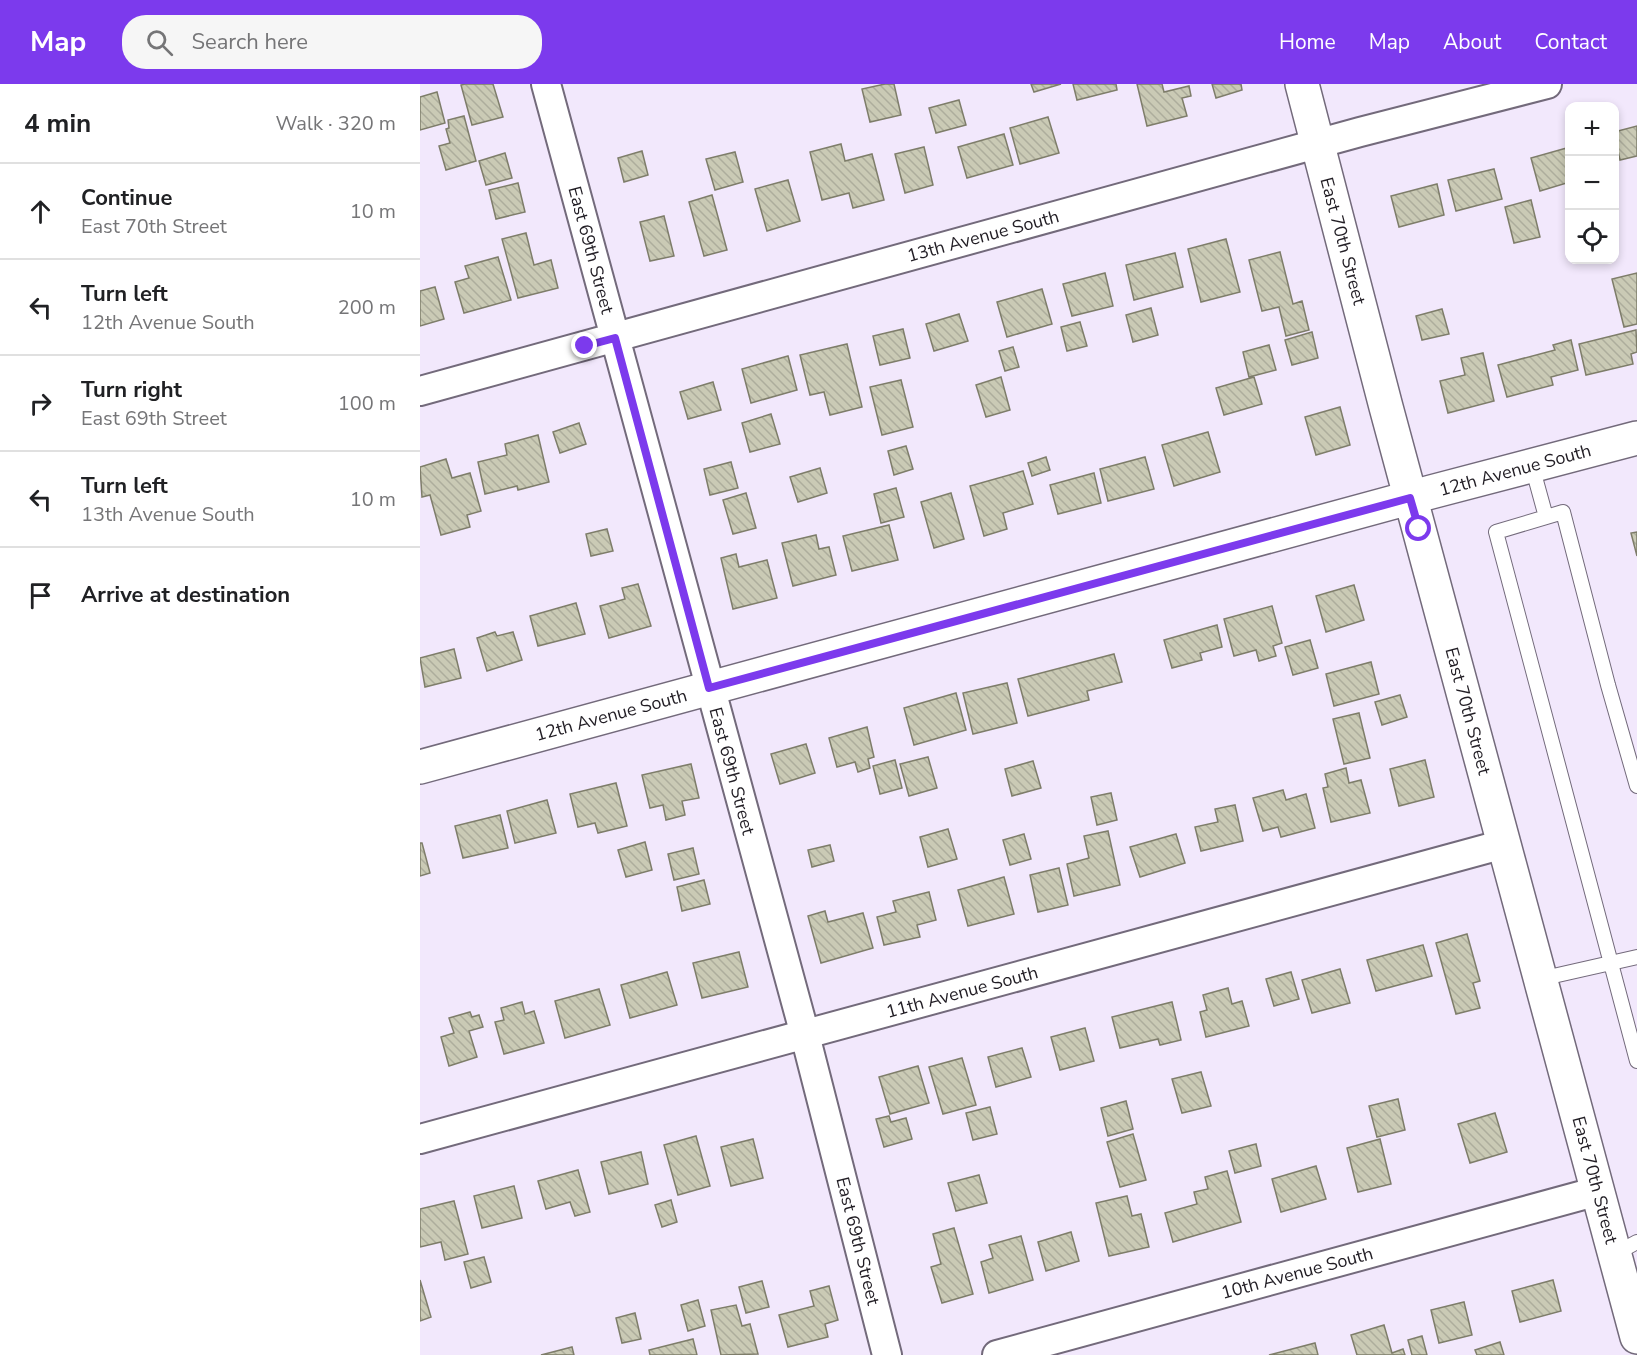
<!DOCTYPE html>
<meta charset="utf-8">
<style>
body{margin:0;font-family:"Nunito Sans",sans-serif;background:#f6f6f6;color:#202124}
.controls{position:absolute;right:18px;top:18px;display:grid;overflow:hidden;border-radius:12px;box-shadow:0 3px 9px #0003}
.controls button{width:54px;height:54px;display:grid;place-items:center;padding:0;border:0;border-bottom:2px solid #e0e0e0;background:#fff;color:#202124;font:30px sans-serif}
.stop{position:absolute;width:18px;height:18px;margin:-14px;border:4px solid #7c3aed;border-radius:50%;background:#fff}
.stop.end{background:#7c3aed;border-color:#fff;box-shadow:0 2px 6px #0008}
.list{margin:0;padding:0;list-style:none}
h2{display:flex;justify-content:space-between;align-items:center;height:78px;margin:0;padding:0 24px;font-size:26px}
h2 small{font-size:20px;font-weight:400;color:#757577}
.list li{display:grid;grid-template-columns:39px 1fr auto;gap:18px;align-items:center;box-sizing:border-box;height:96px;padding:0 24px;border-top:2px solid #e0e0e0}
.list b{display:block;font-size:22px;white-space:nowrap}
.list p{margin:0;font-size:20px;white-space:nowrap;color:#757577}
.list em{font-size:20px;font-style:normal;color:#757577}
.icon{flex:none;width:33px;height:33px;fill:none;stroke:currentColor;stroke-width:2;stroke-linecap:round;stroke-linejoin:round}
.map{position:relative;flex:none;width:1217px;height:1271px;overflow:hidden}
header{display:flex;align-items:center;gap:36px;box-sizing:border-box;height:84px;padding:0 30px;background:#7c3aed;color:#fff}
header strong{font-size:28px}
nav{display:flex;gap:33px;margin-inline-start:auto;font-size:21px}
.search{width:420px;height:54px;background:#f6f6f6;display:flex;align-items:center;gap:15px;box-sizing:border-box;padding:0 21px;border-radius:24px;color:#757577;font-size:22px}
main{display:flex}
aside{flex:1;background:#fff}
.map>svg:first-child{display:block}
</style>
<header>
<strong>Map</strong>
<div class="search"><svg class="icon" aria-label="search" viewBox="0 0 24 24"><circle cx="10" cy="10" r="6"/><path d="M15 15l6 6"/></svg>Search here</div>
<nav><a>Home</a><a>Map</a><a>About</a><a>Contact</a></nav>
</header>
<main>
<aside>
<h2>4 min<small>Walk · 320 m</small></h2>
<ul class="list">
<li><svg class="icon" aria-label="ahead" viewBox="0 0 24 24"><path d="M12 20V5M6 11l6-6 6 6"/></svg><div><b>Continue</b><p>East 70th Street</p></div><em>10 m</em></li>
<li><svg class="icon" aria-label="left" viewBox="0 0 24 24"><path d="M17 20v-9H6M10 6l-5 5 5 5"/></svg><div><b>Turn left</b><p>12th Avenue South</p></div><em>200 m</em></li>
<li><svg class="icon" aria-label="right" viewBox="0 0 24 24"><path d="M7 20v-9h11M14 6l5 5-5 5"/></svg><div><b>Turn right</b><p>East 69th Street</p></div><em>100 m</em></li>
<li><svg class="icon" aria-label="left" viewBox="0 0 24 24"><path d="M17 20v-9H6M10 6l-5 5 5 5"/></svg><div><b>Turn left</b><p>13th Avenue South</p></div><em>10 m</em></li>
<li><svg class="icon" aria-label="arrive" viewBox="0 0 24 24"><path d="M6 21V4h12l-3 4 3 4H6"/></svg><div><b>Arrive at destination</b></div></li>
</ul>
</aside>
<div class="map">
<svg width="1217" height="1271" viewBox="0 0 1217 1271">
<defs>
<pattern id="building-back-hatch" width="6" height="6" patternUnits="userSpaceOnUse" patternTransform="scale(1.5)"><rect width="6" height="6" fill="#cacab5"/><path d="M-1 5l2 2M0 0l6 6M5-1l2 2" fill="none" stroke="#adad9c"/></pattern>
</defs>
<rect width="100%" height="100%" fill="#f2e8fc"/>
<!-- building -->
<path fill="url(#building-back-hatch)" stroke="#7e7d6a" stroke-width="1.5" d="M45 0H73L83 33 52 41 41 1Z
M465 0H474L481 31 450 38 442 5Z
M611 0H641L614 8Z
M653 0H696L697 6 657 16Z
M717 0H742L744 8 769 2 771 12 762 14 767 32 727 42Z
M792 0H821L822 6 796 14Z
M17 8 25 39 0 46V13Z
M539 16 546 41 516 49 509 24Z
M44 32 56 77 26 86 19 62 30 59 26 45 29 44 28 36Z
M628 33 639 69 600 80 590 44Z
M1217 42V72L1200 76 1194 48Z
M584 50 593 81 547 94 538 63Z
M421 60 425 77 452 70 464 116 433 124 429 109 402 116 390 68Z
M504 63 513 101 485 109 475 70Z
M1150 63V98L1120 107 1111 74Z
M222 67 228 91 204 98 198 74Z
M315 68 323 98 295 106 286 75Z
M85 69 92 94 66 101 59 77Z
M1074 85 1082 115 1036 127 1028 96Z
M368 96 380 137 347 147 335 105Z
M98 99 105 128 76 135 69 106Z
M1017 100 1024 131 979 143 971 112Z
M292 111 307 166 284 172 269 118Z
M1111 116 1120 153 1094 159 1085 123Z
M244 132 254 172 230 177 220 138Z
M106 149 114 181 131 176 138 204 98 214 82 155Z
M806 155 820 208 781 218 768 165Z
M860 168 873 220 882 217 889 246 866 252 859 223 842 227 829 176Z
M755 169 763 203 714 216 706 181Z
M78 173 91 216 44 229 35 198 49 194 45 182Z
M685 189 693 222 652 232 643 200Z
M1217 189V240L1204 243 1192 195Z
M15 203 24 235 0 242V207Z
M622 205 632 240 587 253 577 218Z
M731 224 738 251 713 258 706 231Z
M1022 225 1029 250 1002 256 996 232Z
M539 230 548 257 514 267 506 240Z
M660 238 667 262 647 267 641 243Z
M483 245 490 274 460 281 453 252Z
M1216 246 1217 268 1211 270 1213 280 1166 291 1159 260Z
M892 248 898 274 872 281 865 256Z
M1151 256 1158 286 1131 293 1133 301 1087 313 1078 281 1135 266 1133 261Z
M427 260 442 323 410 331 404 308 390 311 380 271Z
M849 261 856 286 829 293 823 268Z
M593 263 599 283 585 287 579 267Z
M1063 269 1074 317 1028 329 1020 297 1045 291 1041 274Z
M368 272 377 306 331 319 322 285Z
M581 293 590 326 566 333 556 301Z
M834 293 842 320 804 331 796 304Z
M481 296 493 343 462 351 450 303Z
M293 298 301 326 268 335 260 308Z
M920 323 930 361 896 371 885 333Z
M351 330 360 360 330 368 322 339Z
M159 339 166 360 140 369 133 348Z
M788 348 800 388 754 402 742 361Z
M118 351 129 398 98 406 97 402 65 410 58 378 87 371 85 360Z
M486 362 493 385 474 391 468 367Z
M626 373 630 386 612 392 608 379Z
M725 373 734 405 688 417 680 385Z
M26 375 32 394 50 389 61 427 47 431 50 443 21 451 10 411 2 413 0 383Z
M311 378 318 404 290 411 284 385Z
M400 384 407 409 378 418 370 393Z
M603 387 613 420 583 429 587 445 564 452 550 402Z
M674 389 681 419 638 430 630 401Z
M476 404 484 433 461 439 454 410Z
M326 409 336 444 313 450 303 416Z
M531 409 544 455 514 464 501 418Z
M469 441 478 476 432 487 423 452Z
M187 445 193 467 171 472 166 450Z
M1217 448V472L1211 449Z
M396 451 399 465 409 463 416 491 373 502 362 459Z
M316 470 319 483 347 476 357 514 313 525 301 474Z
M218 500 231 542 189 554 180 522 205 515 202 504Z
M934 501 944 536 906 548 896 512Z
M156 519 165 550 118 562 110 532Z
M852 522 862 559 853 562 856 572 839 577 836 566 814 572 804 535Z
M797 541 802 563 780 569 782 576 752 584 744 556Z
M75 548 77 552 93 548 102 576 67 587 57 554Z
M890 556 898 584 873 591 865 563Z
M34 565 41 594 5 603 0 574Z
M694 570 702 598 667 607 669 616 608 632 598 595Z
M951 578 959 610 914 622 906 590Z
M587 599 597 639 553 650 543 609Z
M536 609 546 646 494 661 484 624Z
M980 611 987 633 962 641 955 618Z
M939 629 950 674 924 680 913 635Z
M447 643 454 673 448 675 450 684 438 688 435 678 417 683 409 654Z
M386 660 395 689 360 700 351 670Z
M508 673 517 704 489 712 480 680Z
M475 676 482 704 460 710 453 682Z
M1005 676 1014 713 979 722 970 685Z
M613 677 621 704 592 712 585 685Z
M271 680 279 714 262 717 265 731 246 736 243 721 230 724 222 691Z
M926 684 929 699 941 696 950 729 911 738 903 704 908 703 905 690Z
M196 699 207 742 178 749 175 739 158 743 150 710Z
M863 706 866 716 886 710 895 744 861 753 858 743 843 747 833 714Z
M691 709 697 736 677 741 671 713Z
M127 716 136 749 95 759 87 727Z
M815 721 823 757 781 767 775 743 798 738 795 725Z
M80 731 88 764 43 774 35 742Z
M528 745 537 775 508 783 500 753Z
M688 747 700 801 654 812 647 780 669 774 664 752Z
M604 750 611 775 590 781 583 756Z
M756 750 765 779 720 793 710 763Z
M225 758 232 786 206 793 198 766Z
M0 759H2L10 789 0 792Z
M410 761 414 777 392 783 388 766Z
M273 764 279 790 254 796 248 770Z
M639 784 648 821 618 828 610 791Z
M584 793 594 830 548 842 538 806Z
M284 796 290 820 262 827 257 803Z
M509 808 516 836 497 841 500 853 464 861 457 833 476 828 473 817Z
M405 827 408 838 443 829 453 864 401 879 388 832Z
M1047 850 1060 897 1053 899 1060 924 1036 930 1016 859Z
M1003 861 1012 892 956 907 947 876Z
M319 868 328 903 282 914 273 879Z
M920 885 930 919 892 929 882 896Z
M247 888 257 921 210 934 201 901Z
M871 888 879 915 854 922 846 895Z
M808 904 812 920 822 917 829 942 786 953 780 928 787 926 783 911Z
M179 905 190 941 145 954 135 917Z
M102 918 105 930 114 927 124 959 84 970 75 938 84 936 81 924Z
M752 918 761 956 740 961 738 955 700 964 692 933Z
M50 928 52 933 59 931 63 943 49 947 57 973 29 982 21 953 34 949 29 934Z
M665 944 674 977 640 986 631 953Z
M602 964 611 993 576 1003 568 973Z
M542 974 556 1021 523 1030 509 983Z
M498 982 509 1019 470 1030 459 993Z
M781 988 791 1022 762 1029 752 995Z
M978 1015 985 1046 957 1053 949 1022Z
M706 1017 713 1045 688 1052 681 1024Z
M570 1023 577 1050 553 1056 546 1029Z
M1075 1029 1087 1068 1050 1079 1038 1040Z
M469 1032 471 1038 486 1034 492 1055 464 1063 456 1035Z
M713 1050 726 1096 700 1103 687 1058Z
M276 1052 290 1102 258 1111 244 1061Z
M333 1055 343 1094 311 1102 301 1063Z
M960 1055 971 1100 938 1108 927 1064Z
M836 1060 841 1082 815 1089 809 1067Z
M221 1068 228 1100 189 1110 181 1078Z
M896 1082 906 1115 861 1128 852 1095Z
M158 1086 170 1128 155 1132 150 1118 126 1125 118 1097Z
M807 1087 821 1138 753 1158 745 1129 777 1120 774 1108 788 1105 785 1093Z
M559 1091 567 1119 536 1127 528 1099Z
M94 1102 102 1134 62 1144 54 1112Z
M707 1112 712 1132 721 1130 729 1163 689 1172 676 1119Z
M251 1116 257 1138 242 1143 235 1121Z
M34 1117 48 1170 25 1176 21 1158 0 1163V1125Z
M534 1144 553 1210 522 1219 511 1183 521 1180 513 1150Z
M651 1148 659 1177 626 1187 618 1158Z
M601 1152 613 1196 569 1209 561 1178 573 1174 569 1161Z
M64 1173 71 1198 51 1204 44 1178Z
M0 1196 11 1233 0 1237Z
M1133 1196 1141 1227 1100 1238 1092 1207Z
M342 1197 349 1223 326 1229 319 1203Z
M409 1202 418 1236 405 1240 408 1253 368 1263 359 1231 394 1222 390 1207Z
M278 1216 285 1242 268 1247 261 1221Z
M1044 1218 1052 1251 1019 1259 1011 1226Z
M316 1221 322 1242 330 1240 338 1270 301 1271 291 1226Z
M215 1229 221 1255 202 1259 196 1234Z
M964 1241 972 1269 983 1265 985 1271H937L931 1251Z
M1002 1252 1007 1271H992L988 1256Z
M273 1255 277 1271H230L229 1266Z
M1080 1258 1084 1271H1057L1055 1266Z
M895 1259 898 1271H849Z
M152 1263 154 1271H121Z"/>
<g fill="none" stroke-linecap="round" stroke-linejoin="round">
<defs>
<path id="lane" d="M1112 382 1126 433
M1217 702 1188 601 1143 428 1076 448 1217 977
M1120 895 1217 873
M1195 1170 1217 1158"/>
<path id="street" d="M126 0 385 951 467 1271
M0 307 940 48 1127 0
M0 1055 1084 760
M577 1271 1178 1107"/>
<path id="secondary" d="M882 0 966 323 1217 1253
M0 683 1011 408 1217 354"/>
</defs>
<!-- lane casing -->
<use href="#lane" stroke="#736a7b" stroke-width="16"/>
<!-- street casing -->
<use href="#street" stroke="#736a7b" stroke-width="32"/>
<!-- secondary casing -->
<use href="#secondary" stroke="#736a7b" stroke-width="36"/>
<!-- lane -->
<use href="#lane" stroke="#fff" stroke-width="14"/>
<!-- street -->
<use href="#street" stroke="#fff" stroke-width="28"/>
<!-- secondary -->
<use href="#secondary" stroke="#fff" stroke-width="33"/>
</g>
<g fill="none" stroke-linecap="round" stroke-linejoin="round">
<!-- route -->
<path stroke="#7c3aed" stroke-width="8" d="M165 262 195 254 289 604 990 414 999 445"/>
</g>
<g text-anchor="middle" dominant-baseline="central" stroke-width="4.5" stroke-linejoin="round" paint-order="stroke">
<!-- street labels -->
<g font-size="18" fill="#211d24" stroke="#fff">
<text transform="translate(563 152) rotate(-15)">13th Avenue South</text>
<text transform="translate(923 157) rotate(75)">East 70th Street</text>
<text transform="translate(171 166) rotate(75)">East 69th Street</text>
<text transform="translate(1095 386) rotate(-15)">12th Avenue South</text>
<text transform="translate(1048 627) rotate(75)">East 70th Street</text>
<text transform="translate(191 631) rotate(-15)">12th Avenue South</text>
<text transform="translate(312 687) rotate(75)">East 69th Street</text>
<text transform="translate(542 908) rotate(-15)">11th Avenue South</text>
<text transform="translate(1175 1096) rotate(75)">East 70th Street</text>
<text transform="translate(438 1157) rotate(76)">East 69th Street</text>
<text transform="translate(877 1189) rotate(-15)">10th Avenue South</text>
</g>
</g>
</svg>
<div class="controls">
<button>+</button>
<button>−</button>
<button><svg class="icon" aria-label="locate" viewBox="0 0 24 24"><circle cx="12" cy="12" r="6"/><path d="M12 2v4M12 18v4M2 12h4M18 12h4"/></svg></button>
</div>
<div class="stop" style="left:999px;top:445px"></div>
<div class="stop end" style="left:165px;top:262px"></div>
</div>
</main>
